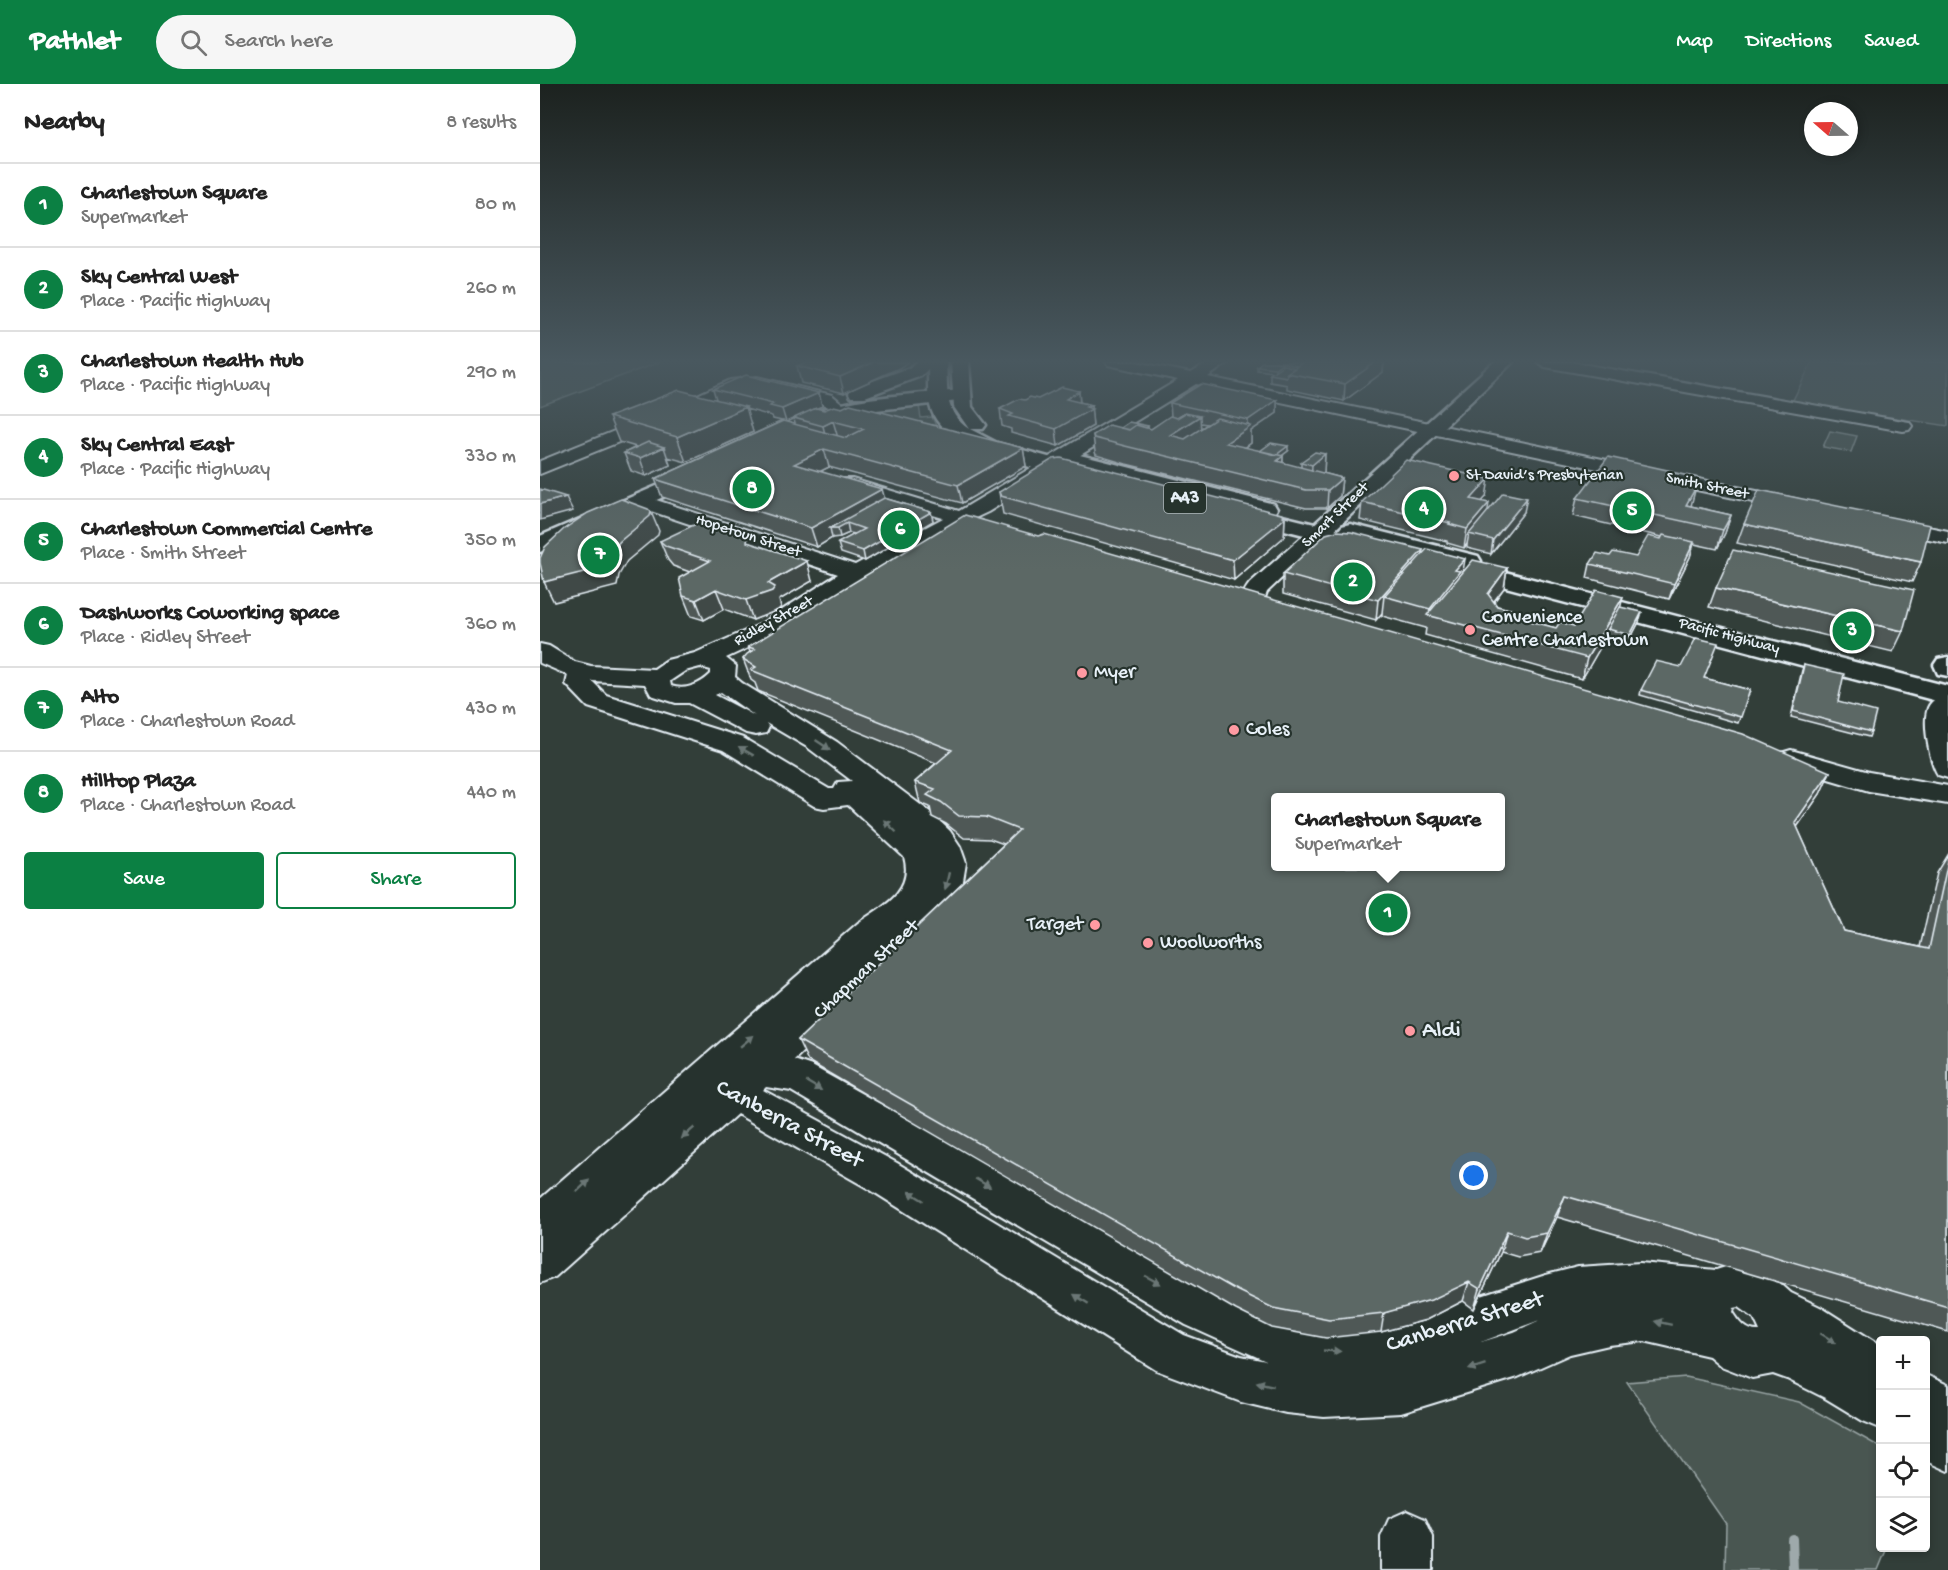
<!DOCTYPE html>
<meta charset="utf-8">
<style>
body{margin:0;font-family:"Gochi Hand",sans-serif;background:#f6f6f6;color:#222}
.controls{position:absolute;right:18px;bottom:18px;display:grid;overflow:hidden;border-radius:6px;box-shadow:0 3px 9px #0003}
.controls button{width:54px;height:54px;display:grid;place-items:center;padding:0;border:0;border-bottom:2px solid #e0e0e0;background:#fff;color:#222;font:30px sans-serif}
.compass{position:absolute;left:1264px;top:18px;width:54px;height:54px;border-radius:50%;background:#fff;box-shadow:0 3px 9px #0003;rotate:290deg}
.you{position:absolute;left:934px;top:1092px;width:21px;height:21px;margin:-15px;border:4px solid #fff;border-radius:50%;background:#1a73e8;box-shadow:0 0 0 9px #1a73e833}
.badge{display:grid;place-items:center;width:39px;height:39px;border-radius:50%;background:#0b8043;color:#fff;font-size:20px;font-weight:700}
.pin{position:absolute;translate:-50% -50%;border:3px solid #fff;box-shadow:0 2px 6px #0006}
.popup{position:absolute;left:731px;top:709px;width:234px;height:78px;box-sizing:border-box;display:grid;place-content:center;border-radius:6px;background:#fff;filter:drop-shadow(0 2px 4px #0005);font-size:20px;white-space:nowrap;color:#767676}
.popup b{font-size:22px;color:#222}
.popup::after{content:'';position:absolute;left:50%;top:100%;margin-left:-12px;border:12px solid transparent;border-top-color:#fff}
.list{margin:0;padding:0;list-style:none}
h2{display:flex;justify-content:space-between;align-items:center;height:78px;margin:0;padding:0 24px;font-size:26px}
h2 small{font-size:20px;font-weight:400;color:#767676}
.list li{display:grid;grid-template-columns:39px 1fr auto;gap:18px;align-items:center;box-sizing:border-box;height:84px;padding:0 24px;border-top:2px solid #e0e0e0}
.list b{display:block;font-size:22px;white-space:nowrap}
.list p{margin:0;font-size:20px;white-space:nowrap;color:#767676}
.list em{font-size:20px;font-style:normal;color:#767676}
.actions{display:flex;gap:12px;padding:18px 24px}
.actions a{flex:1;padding:14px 0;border:2px solid #0b8043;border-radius:6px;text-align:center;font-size:21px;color:#0b8043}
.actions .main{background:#0b8043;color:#fff}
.icon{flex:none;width:33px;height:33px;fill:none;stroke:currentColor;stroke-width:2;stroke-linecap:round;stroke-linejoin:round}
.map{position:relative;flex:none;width:1408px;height:1486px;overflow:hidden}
header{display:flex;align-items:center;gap:36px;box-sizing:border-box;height:84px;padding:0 30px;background:#0b8043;color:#fff}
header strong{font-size:28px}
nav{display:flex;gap:33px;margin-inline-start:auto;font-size:21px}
.search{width:420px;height:54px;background:#f6f6f6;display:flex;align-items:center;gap:15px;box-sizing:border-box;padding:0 21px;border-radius:33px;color:#767676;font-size:22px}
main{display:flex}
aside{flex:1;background:#fff}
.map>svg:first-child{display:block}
</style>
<header>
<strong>Pathlet</strong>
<div class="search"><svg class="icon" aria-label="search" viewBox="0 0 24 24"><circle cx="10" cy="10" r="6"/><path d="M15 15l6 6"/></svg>Search here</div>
<nav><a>Map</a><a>Directions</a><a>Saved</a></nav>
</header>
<main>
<aside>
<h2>Nearby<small>8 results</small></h2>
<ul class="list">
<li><span class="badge">1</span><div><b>Charlestown Square</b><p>Supermarket</p></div><em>80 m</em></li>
<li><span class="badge">2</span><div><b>Sky Central West</b><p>Place · Pacific Highway</p></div><em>260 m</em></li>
<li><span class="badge">3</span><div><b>Charlestown Health Hub</b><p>Place · Pacific Highway</p></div><em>290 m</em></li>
<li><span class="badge">4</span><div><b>Sky Central East</b><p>Place · Pacific Highway</p></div><em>330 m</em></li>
<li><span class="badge">5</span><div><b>Charlestown Commercial Centre</b><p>Place · Smith Street</p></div><em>350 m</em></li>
<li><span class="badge">6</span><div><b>Dashworks Coworking space</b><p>Place · Ridley Street</p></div><em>360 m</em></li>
<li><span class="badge">7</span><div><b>Alto</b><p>Place · Charlestown Road</p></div><em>430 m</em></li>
<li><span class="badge">8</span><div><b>Hilltop Plaza</b><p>Place · Charlestown Road</p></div><em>440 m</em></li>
</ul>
<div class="actions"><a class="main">Save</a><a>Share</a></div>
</aside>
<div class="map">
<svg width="1408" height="1486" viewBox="0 0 1408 1486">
<rect width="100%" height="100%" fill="#323e39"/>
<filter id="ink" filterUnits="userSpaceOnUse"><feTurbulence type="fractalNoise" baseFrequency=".0167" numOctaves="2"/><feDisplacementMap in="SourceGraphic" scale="12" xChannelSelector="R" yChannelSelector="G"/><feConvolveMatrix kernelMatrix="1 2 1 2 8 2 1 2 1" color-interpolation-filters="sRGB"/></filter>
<g filter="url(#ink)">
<!-- green -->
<path fill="#495651" stroke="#98a4a4" stroke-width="1.5" d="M0 278H120L0 322Z
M1272 278H1408V342L1252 318Z
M379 322 381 334 392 333 397 344 333 327Z
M1290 347 1317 352 1311 368 1283 363Z
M1146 1293 1259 1318 1340 1363V1464H1347L1338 1486H1185L1186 1440 1087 1298Z"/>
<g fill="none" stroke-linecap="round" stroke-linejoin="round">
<!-- stream -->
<path stroke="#9ea9ab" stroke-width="10" d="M1252 1455 1253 1486"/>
<defs>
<path id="minor" d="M566 278H596L651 289 670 278H689L668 293 1255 415 1262 417 1265 421 1262 425 1255 427 656 300 448 428 397 452 356 479 324 494 235 551 186 574 196 582 195 593 202 599 297 658 390 728 410 747 420 762 426 779 422 803 400 837 254 976 272 982 678 1209 718 1229 753 1239 804 1244 829 1242 879 1232 1006 1191 1038 1183 1100 1179 1176 1186 1199 1179 1234 1194 1251 1209 1282 1224 1340 1261V1344L1323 1337 1285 1314 1247 1295 1233 1290 1212 1294 1181 1282 1169 1272 1104 1257 1069 1261 1030 1270 978 1293 861 1329 784 1333 746 1329 701 1318 616 1286 329 1105 197 1030 15 1193 0 1199V1115L318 839C343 822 374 807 364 773L308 721 284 724 274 722 183 666 48 623 26 600 28 591 0 579V560L9 562 35 578 51 582 114 585 127 576 155 569 219 541 298 490 93 421 90 417 93 413H107L315 481 403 434 298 403 295 399 298 395H312L419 427 638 296 568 281ZM160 583 171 586V590C161 600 146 607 131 602L130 597 145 587ZM52 597 105 600 111 611 136 619H149L206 649 216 651 226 649 229 643 226 639 267 663 312 697 298 698 294 705H289L203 654 66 611ZM181 608 215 632 175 611ZM226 1003 251 1007 646 1241 726 1277 701 1272 644 1251 357 1079 223 1006ZM1199 1223 1214 1234 1220 1247C1207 1248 1200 1239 1193 1228L1194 1224ZM1000 1236 974 1248 941 1258Z
M997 278H1031L1363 337 1369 338 1372 342 1369 346 1363 347 1005 283Z
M217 293 292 311 304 321 301 325 295 326 280 319 217 303 199 305 121 341 0 390V377L109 333 190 296Z
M1349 435 1408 447V459L1342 445 1339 441 1342 437Z
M779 442 786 444 790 448 786 452 727 508 722 522 714 524 706 522C700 513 704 507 710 499L772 444Z
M1408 610V694L1398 691C1390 679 1383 642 1387 627 1389 617 1399 612 1408 610Z
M1251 666 1329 688 1408 702V720L1329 707 1241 681 1237 675 1241 669Z
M1386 1291 1408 1301V1387L1386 1377Z
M867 1427 885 1435 893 1453V1486H841V1453L849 1435Z"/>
<path id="major" d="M376 278H395L381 292 325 313H311L309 309 311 305 369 284Z
M954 278H973L787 453 779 455 771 453 767 448 771 443Z
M421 306 428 308 430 312 428 316 327 327 273 343 266 341 263 337C279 314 392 309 421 306Z
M161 383 168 385 172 389 168 393 0 468V452Z
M1408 573V592L1398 590 1394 581 1398 575Z"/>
<path id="highway" d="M388 278H406C408 305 403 328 429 345L414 323 411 278H429L432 323 446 341 443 345H430L457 359 523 377 522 375 525 371 532 369 734 420 737 425 734 430 799 446 802 442 810 440 938 472 941 477 938 481 1408 602V620L913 489 910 484 913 480 842 462 839 466 831 468 693 433 690 428 693 423 562 389 559 394 552 396C508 386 408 374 391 325 386 310 389 293 388 278Z"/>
</defs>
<!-- minor casing -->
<use href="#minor" stroke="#e8f1f8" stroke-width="4"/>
<!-- major casing -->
<use href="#major" stroke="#e8f1f8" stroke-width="5"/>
<!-- highway casing -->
<use href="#highway" stroke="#e8f1f8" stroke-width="5"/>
<!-- minor -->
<use href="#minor" fill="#26332d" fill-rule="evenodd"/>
<!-- major -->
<use href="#major" fill="#26332d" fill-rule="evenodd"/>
<!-- highway -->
<use href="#highway" fill="#26332d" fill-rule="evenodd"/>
</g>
<!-- wall -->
<path fill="#4f5957" stroke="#e8f1f8" stroke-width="1.5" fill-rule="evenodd" d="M735 278H844L843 288 804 317 747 305V301L730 298V290L734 288 717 286V282ZM742 279 757 282 755 284 742 282Z
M257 282 359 284 304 309 261 299Z
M173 305 279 309 282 322 276 324 483 364 486 382 422 419 289 383 280 387 344 414 391 428 393 437 325 477 301 469 298 459 315 450 309 449 300 453 292 454 277 463 122 413 115 395 242 337 233 335 232 332 206 325 213 348 146 378 128 373 130 381 106 392 91 387 84 369 96 363 79 358 69 333 176 315ZM254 334 255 340 246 338Z
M539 307 540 318 551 321 553 342 518 362 471 349V345L462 342 460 325 485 316 498 315Z
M737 316V329L711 347V359L705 364 720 367H748L741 372H743V379L761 384V378L785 370 784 388 783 389 802 394 800 412 787 424H766L586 380 556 371 555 368 553 351 580 344 608 342V344L611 345 631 332 630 319ZM660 339 667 340 661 344Z
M1129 398 1151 422 1191 431 1185 449 1177 465 1154 460 1150 473 1129 515 1047 494 1050 480 1070 472 1096 473 1121 455 1122 453 1033 432 1037 414Z
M459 408 745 434 744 453 694 496 463 430Z
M946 413 942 417 948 427 984 428 951 470 927 464V460L924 464 907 459V457L820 436 822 418Z
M1204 440 1381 478 1372 498 1197 459Z
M120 457 210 459 272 497 239 516 241 523 238 526 213 536 184 525 164 536 151 532 143 512 150 488 133 482 128 476Z
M883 469 923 487 967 484 964 504 954 518 957 522 994 531 993 538 1016 544 1034 542 1083 513 1080 523 1099 538 1087 561 1065 555 1042 595 885 551 886 544 842 532V529L836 536 743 510V490Z
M1176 504 1363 547 1353 568 1169 523Z
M208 563 1290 688 1280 710 1257 743 1304 847 1380 863 1397 789 1408 771V1248L1017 1133 1000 1169 978 1173 961 1168 934 1225 923 1217 886 1236 841 1248 786 1254 732 1244 696 1226 268 977 258 956 464 760 450 755 424 754 406 740 392 733 390 723 380 719 375 698 396 679 218 607 215 599 211 596 203 575 210 568Z
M1264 581 1298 618 1331 648 1329 653 1251 633 1262 586Z
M1164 594 1210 606 1198 639 1100 611 1101 606Z"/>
<!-- shaded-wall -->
<path fill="#404947" stroke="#e8f1f8" stroke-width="1.5" d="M334 278H368L359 284 304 309 300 293Z
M836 278H844L843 288 804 317 805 300Z
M742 279V283L735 288V284Z
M539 307 540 324 526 315Z
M279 309 282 322 246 338 242 325Z
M737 316V329L711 347V359L686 377V359L708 344V336Z
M551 321 553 342 518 362 516 345Z
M206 323 213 348 146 378 137 353Z
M660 332 661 349 631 369 630 351Z
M293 337 298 354 287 359 283 342Z
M748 362V367L736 376V371Z
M124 363 130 381 106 392 100 374Z
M483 364 486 382 422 419 418 401Z
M284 365 289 383 259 398 254 380Z
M785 370 784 388 771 399 772 381Z
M743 372 742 390 737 377Z
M1132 387 1127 405 1125 397Z
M802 394 800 412 787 424 788 406Z
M949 395 946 413 928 433 931 415Z
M1156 403 1151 422 1146 421Z
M342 405 347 423 307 439 309 449 300 453 298 444H290L292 454 277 463 271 444Z
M26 413 33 427 0 436V420Z
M987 414 984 428 951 470 953 456Z
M949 419 946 438 929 450 927 460 924 464 927 445Z
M111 428 119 447 118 451 87 477 79 491 77 502 14 518 4 498 71 471 79 458Z
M391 428 393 437 325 477 323 467Z
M1191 431 1185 449 1177 465 1183 446Z
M745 434 744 453 694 496 693 476Z
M1154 458 1150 473 1129 515 1134 500Z
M883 466 881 485 844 512 842 529 836 536 838 516Z
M925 475 922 494 889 531 890 525 915 486Z
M267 477 272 497 239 516 241 523 238 526 213 536 206 516 228 499Z
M967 484 964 504 944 530 948 510Z
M176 505 184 525 164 536 156 516Z
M1083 513 1078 533 1068 545 1065 555 1042 595 1047 574Z
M1102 528 1099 538 1087 561 1090 551Z
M1290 688 1280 710 1245 760 1255 738Z
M1025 1112 1017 1133 1000 1169 1007 1149Z
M967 1147 961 1168 934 1225 940 1205Z
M929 1198 923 1217 886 1236 841 1248 844 1229Z"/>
<!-- building -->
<path fill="#5c6865" stroke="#e8f1f8" stroke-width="1.5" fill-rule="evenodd" d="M268 278H334L300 293 257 282Z
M722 278H735L742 279 735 284 717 282Z
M763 278H836L805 300 747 289Z
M743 281 755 284 747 289V293L730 290Z
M206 291 279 309 242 325 230 322 233 320 173 305Z
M661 300 737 316 708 336 630 319Z
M522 303 539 307 526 315 551 321 546 323 552 325 516 345 469 332 473 330 460 325 479 315 485 316 490 313 498 315Z
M139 306 206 323 137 353 69 333Z
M310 320 483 364 418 401 284 365 254 380 342 405 271 444 115 395 243 337 306 354 324 345 293 337 283 342 254 334 276 324 284 326 294 322 302 324Z
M645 329 660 332 630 351 645 355 677 334 711 342 686 359 743 372 737 377 802 394 788 406H766L585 362 554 354 553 351 569 341 589 346 596 341 611 345 630 332 637 334Z
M589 338 608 342 606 344 596 341 589 346 580 344Z
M108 358 124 363 100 374 84 369Z
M731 359 748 362 736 371 720 367Z
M775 368 785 370 772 381 761 378Z
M1068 373 1132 387 1125 397 1156 403 1146 421 1191 431 1183 446 1037 414Z
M521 374 741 430 745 434 693 476 461 412 459 408 513 375Z
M866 376 949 395 931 415 949 419 927 445 909 440 910 439 822 418Z
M0 405 26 413 0 420Z
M1219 406 1390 441 1381 478 1204 440Z
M963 409 987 414 953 456 929 450Z
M344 414 391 428 323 467 298 459 324 445 307 439 298 444H290Z
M81 415 108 425 111 428 110 432 79 458 71 471 68 482 4 498 0 479V474L5 463 24 445 48 429Z
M425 431 498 452 504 450 1203 650 1290 688 1255 738 1304 847 1389 865 1408 777V1223L1025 1112 1007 1149 985 1153 967 1147 940 1205 929 1198 891 1216 844 1229 789 1235 733 1224 696 1206 258 956 479 746 446 733 419 732 401 718 387 711 395 705 375 698 412 666 211 586 216 583 203 575 207 570 215 565 208 563ZM735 714H960V783H735Z
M158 439H168L208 453 207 458 267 477 228 499 235 503 232 507 206 516 176 505 156 516 143 512 139 494 170 477 126 462 120 457Z
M797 447 811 448 883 466 838 516 743 490 786 450Z
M1123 451 1154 458 1134 500 1050 480 1057 469 1070 472 1073 468 1096 473 1108 452 1121 455Z
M887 465 925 475 915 486 920 487 890 525 844 512Z
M1193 466 1374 506 1363 547 1176 504Z
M933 476 967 484 948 510 957 522 994 531 990 537 1016 544 1020 538 1034 542 1056 506 1083 513 1047 574 887 531Z
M1080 523 1102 528 1090 551 1068 545Z
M1156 554 1178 559 1164 594 1210 606 1201 633 1101 606 1116 577 1141 583Z
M1264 581 1304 590 1298 618 1336 628 1331 648 1253 627Z"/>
<!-- one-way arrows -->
<defs><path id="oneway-solid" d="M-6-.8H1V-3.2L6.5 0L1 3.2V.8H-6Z" transform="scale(1.5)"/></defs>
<g fill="#6a7674">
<use href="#oneway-solid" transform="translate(283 661) rotate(34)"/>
<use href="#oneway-solid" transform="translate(206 667) rotate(-149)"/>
<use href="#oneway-solid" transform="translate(350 742) rotate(-136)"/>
<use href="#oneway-solid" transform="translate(407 797) rotate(103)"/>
<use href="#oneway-solid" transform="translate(207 957) rotate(-40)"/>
<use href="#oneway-solid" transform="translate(274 1002) rotate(30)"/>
<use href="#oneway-solid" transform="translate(148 1049) rotate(139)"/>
<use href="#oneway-solid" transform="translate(443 1099) rotate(30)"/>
<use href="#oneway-solid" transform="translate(43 1102) rotate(-43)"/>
<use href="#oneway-solid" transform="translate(376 1112) rotate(-148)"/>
<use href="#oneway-solid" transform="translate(613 1196) rotate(28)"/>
<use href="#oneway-solid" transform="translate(541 1215) rotate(-148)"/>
<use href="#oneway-solid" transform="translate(1123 1239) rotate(-168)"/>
<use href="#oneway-solid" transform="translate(1288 1254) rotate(32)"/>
<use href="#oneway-solid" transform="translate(792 1267) rotate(3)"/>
<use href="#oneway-solid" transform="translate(937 1283) rotate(162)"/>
<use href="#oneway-solid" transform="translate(725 1300) rotate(-167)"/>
</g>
</g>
<!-- sky -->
<linearGradient id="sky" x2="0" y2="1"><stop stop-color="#1c221f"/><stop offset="0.57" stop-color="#49585f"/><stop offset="1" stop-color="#49585f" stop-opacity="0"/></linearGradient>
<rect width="1408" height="486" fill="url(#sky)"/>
<!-- markers -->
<g fill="#ff9aa2" stroke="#26332d" stroke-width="2">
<circle cx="914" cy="392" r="6"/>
<circle cx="930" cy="546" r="6"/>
<circle cx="542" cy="589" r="6"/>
<circle cx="694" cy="646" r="6"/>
<circle cx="555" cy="841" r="6"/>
<circle cx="608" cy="859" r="6"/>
<circle cx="870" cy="947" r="6"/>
</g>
<g text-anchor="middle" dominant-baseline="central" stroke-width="4.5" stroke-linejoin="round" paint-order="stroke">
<!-- far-poi labels -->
<g font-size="16" fill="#e8f1f8" stroke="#26332d" text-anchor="start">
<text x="926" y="392">St David’s Presbyterian</text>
</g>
<!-- far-street labels -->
<g font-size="16" fill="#e8f1f8" stroke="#26332d">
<text transform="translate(1167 403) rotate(12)">Smith Street</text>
<text transform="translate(796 432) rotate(-44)">Smart Street</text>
<text transform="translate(208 453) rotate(18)">Hopetoun Street</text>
<text transform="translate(234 538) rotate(-29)">Ridley Street</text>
<text transform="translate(1189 553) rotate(15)">Pacific Highway</text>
</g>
<!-- shield labels -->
<rect fill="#26332d" stroke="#aeb8bb" stroke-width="1.5" x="624" y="399" width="42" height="30" rx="4.5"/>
<g font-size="18" font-weight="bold" fill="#e8f1f8">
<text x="645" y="414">A43</text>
</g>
<!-- poi labels -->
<g font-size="20" fill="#e8f1f8" stroke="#26332d" text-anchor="start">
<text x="942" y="534">Convenience<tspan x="942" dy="23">Centre Charlestown</tspan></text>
<text x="554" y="589">Myer</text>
<text x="706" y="646">Coles</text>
<text x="543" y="841" text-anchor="end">Target</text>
<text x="620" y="859">Woolworths</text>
</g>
<!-- street labels -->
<g font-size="20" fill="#e8f1f8" stroke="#26332d">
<text transform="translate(327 886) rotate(-43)">Chapman Street</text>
</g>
<!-- near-poi labels -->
<g font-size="24" fill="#e8f1f8" stroke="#26332d" text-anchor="start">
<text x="882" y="947">Aldi</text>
</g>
<!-- near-street labels -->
<g font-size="24" fill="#e8f1f8" stroke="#26332d">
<text transform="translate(249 1041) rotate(28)">Canberra Street</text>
<text transform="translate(925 1239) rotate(-17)">Canberra Street</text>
</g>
</g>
</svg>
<div class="controls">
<button>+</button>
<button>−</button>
<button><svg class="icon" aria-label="locate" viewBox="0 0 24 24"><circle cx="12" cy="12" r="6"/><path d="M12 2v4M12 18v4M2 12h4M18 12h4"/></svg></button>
<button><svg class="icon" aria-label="layers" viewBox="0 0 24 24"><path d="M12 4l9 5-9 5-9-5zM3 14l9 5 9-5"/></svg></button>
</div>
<svg class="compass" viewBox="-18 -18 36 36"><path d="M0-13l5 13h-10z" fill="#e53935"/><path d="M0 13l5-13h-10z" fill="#767676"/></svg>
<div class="you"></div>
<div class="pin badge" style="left:848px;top:829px">1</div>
<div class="popup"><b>Charlestown Square</b>Supermarket</div>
<div class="pin badge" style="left:813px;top:498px">2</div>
<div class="pin badge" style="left:1312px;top:547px">3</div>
<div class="pin badge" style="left:884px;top:425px">4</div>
<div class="pin badge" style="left:1092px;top:427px">5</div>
<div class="pin badge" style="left:360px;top:446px">6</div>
<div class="pin badge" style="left:60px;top:471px">7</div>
<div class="pin badge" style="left:212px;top:405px">8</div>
</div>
</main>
